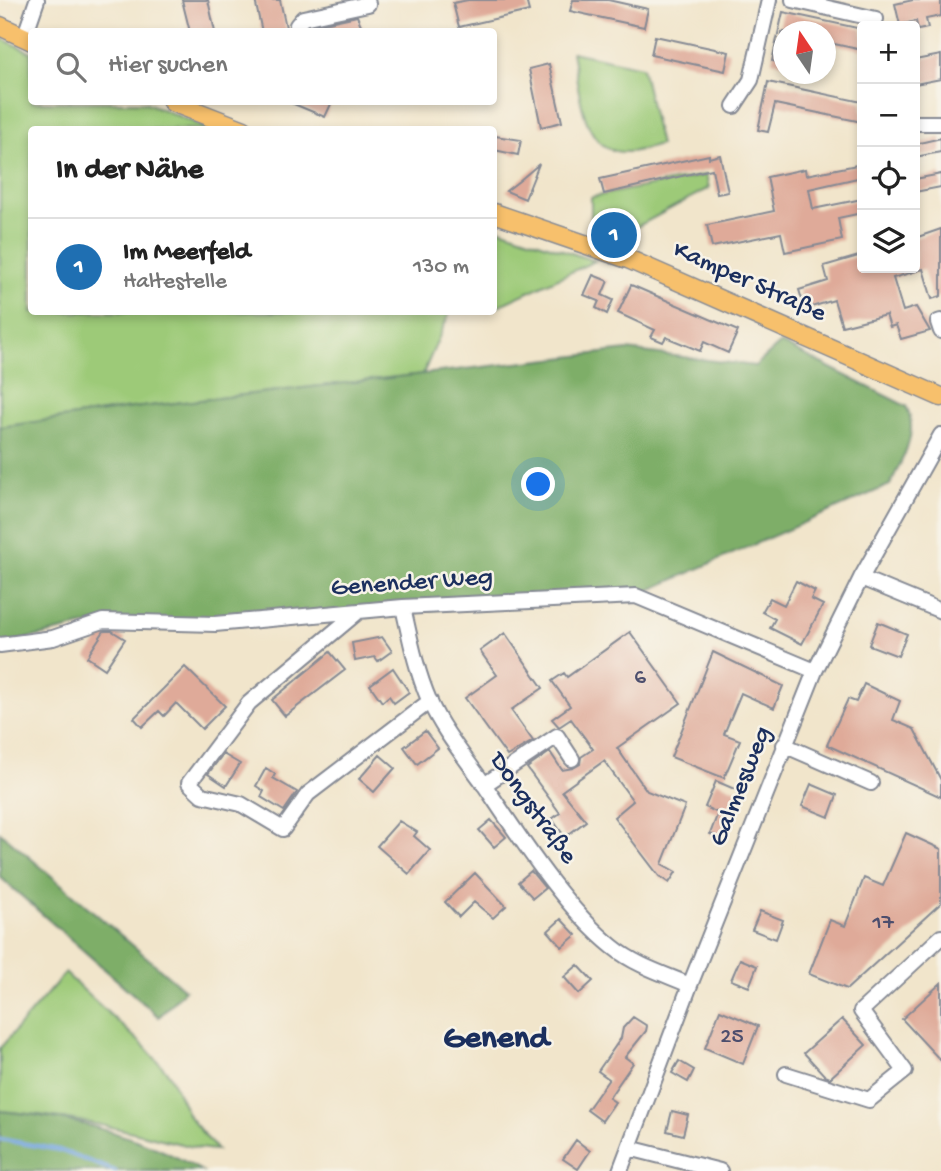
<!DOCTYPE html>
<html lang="de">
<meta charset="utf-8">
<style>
body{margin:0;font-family:"Gochi Hand",sans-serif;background:#f6f6f6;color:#222}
.controls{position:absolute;right:21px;top:21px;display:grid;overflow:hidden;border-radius:7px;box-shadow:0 4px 10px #0003}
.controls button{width:63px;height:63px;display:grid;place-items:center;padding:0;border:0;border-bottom:2px solid #e0e0e0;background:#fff;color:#222;font:35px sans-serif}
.compass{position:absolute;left:773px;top:21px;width:63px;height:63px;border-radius:50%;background:#fff;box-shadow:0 4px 10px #0003;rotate:347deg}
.you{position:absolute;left:539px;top:485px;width:24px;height:24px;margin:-18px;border:5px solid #fff;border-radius:50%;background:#1a73e8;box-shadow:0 0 0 10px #1a73e833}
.badge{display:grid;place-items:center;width:46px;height:46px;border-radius:50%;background:#1f6fb2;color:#fff;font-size:23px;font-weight:700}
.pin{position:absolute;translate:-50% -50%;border:4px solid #fff;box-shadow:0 2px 7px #0006}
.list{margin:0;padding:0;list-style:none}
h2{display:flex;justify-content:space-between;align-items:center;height:91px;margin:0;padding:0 28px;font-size:30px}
h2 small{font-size:23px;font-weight:400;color:#767676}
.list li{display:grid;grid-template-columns:46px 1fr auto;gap:21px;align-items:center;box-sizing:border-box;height:98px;padding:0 28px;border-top:2px solid #e0e0e0}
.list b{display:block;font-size:26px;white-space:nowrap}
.list p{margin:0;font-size:23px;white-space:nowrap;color:#767676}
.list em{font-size:23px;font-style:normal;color:#767676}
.icon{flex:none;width:38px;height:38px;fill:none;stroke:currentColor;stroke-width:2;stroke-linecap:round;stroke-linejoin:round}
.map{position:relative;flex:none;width:941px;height:1171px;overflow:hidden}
.search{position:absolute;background:#fff;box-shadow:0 4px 10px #0003;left:28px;top:28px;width:469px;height:77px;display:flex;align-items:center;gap:18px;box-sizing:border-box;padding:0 24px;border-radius:7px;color:#767676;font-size:26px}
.panel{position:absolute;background:#fff;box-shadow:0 4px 10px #0003;left:28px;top:126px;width:469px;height:189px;border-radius:7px}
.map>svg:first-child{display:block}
</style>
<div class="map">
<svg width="941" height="1171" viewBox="0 0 941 1171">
<rect width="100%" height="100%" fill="#f7f3e8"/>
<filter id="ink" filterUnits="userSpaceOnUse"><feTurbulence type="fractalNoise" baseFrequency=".0143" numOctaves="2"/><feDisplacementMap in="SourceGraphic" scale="14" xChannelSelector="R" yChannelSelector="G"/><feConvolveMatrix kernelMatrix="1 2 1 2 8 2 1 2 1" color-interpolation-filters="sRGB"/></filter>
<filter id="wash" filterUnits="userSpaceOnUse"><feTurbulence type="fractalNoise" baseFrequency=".00686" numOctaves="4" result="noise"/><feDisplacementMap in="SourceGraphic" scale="28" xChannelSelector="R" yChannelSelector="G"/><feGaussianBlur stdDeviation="1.57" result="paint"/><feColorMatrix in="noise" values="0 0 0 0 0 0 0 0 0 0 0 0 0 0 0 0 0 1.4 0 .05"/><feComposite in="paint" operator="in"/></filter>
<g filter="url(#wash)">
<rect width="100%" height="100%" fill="#f1e5cb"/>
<!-- green -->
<path fill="#9dca78" stroke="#5c7c6b" stroke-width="2" d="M0 38 31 52 32 102H145L209 129 32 130V312H450L423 374 124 409 0 427Z
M572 52 642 67 660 145C648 148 633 153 622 152 580 150 579 84 572 52Z
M706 175 709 188 631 230 591 226V197Z
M494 227 595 261 494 308Z
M65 973 144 1046 169 1074 190 1118 217 1150C196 1149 185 1145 165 1140 112 1126 55 1115 0 1111V1048Z"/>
<!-- forest -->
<path fill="#7eae68" stroke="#4c6e63" stroke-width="2" d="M781 343 906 406C920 433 902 459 890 485L636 596 215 624 103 621 0 645V427L124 409 627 350 755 366Z
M0 832 185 990 159 1017 0 877Z
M0 1111C70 1117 141 1135 202 1171H0Z"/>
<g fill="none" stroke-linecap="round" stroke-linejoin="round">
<!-- stream -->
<path stroke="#74a6df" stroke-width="4.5" d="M0 1139 59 1150 115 1171"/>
</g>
<g id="blocks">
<!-- building -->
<path fill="#dfaa99" d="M182 0H208L215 32H190Z
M255 0H280L287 32H262Z
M468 0H526L529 11 459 27 453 3Z
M573 0H608L648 9 644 27 570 11Z
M913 0H941V16L926 19 928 28 918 30 916 21 900 25 895 4Z
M783 12 862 29V50L825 42V32H782L783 63 772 61Z
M357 16 364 32H332V27L338 26 317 30 315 25Z
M655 36 729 52 725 71 651 55Z
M941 55V79L915 84V60Z
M549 64 562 122 541 127 529 69Z
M768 82 862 102V122L775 104 768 132 758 130Z
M289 102H332L325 117Z
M495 136 521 140 518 155 494 150Z
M941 138V152L915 157V144Z
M709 155V158L720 155 728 192 717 194 712 169 604 194 600 179Z
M539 164 525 199 506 191 519 181Z
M862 164V177L809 189 813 209 862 199V213L838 218 842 240 785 252 781 233 712 247 707 225 774 211 767 177 805 169 806 175Z
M941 174V187L915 192V179Z
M941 229V296L932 299 923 269 893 278 903 311 916 307 930 331 901 339 896 325 890 327 886 315 842 326 834 300 805 309 799 290 828 281 824 266 862 255V268H915V238Z
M593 275 608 281 602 295 613 300 607 314 596 308 599 301 584 295Z
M631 285 738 331 728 353 704 342 700 351 666 337 663 342 651 337 655 330 618 313Z
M796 581 815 591 811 599 823 605 802 644 770 628 775 619 762 612 770 598 784 605Z
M878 622 907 634 898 656 869 645Z
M104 631H112L125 639 105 669 87 657Z
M630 632 681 703 617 748 647 791 685 806 662 864 676 872 669 883 659 876 614 817 633 801 604 761 562 791 586 821 565 837 552 819 560 813 527 768 550 752 562 770 573 768 580 764 581 757 593 749 571 719 559 727 552 719 570 706 552 681 564 673 567 677Z
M505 633 543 688 511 710 533 741 507 756 465 698 497 675 480 651Z
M382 637 392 651 378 661 375 657 355 661 352 643Z
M330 652 345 670 285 716 272 700Z
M713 652 783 686 774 708 741 693 724 734 740 740 724 778 671 757Z
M185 667 225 706 202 729 176 703 164 716 159 711 142 727 134 718Z
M393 668 409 692 394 703 389 696 382 702 370 685Z
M864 684 900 701 893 720 914 729 941 780V797L827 745 848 699 856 702Z
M425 731 438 748 417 764 404 747Z
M223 754 240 764 226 786 208 774Z
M380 755 395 768 374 792 359 779Z
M266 768 275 774 273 778 297 792 284 811 261 797 264 791 256 786Z
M716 781 739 791 721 838 710 834 718 813 705 807Z
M811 784 837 795 829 817 802 806Z
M491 820 506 837 494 847 479 830Z
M399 821 417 832 414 836 430 850 409 874 377 846Z
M906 833 941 849V903L847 989 809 974 830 920 845 926 864 878 883 886Z
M531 871 545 888 533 898 518 882Z
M475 873 506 906 493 918 474 902 459 917 445 902Z
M760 911 783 920 776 939 752 930Z
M561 919 576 935 562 947 548 931Z
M740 959 757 966 749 987 731 980Z
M578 965 593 981 579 994 564 977Z
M941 983V1061L902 1019Z
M720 1010 758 1026 743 1064 705 1048Z
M633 1017 647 1026 646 1031 625 1057 633 1063 609 1098 615 1102 602 1121 587 1110 609 1079 598 1071 621 1038 623 1028Z
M842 1019 866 1045 830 1078 825 1076 804 1053Z
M679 1061 694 1070 688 1082 672 1073Z
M672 1111 688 1115 683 1135 667 1131Z
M576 1140 590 1151 578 1169 563 1159Z"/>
</g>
</g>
<g filter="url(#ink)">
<use href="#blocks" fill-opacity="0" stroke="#868a94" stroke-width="2"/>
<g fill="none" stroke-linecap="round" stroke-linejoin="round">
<defs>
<path id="minor" d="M793 0 876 19
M298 32 297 25 303 18 368 4 367 0
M24 38 37 0
M734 106 751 80 769 0
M915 123H941
M941 321 938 322 941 331
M861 578 941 611
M403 607C410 638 416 670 429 700 441 728 463 755 481 780 517 833 564 908 613 947 635 965 664 974 690 985
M359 611 249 703 189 783 202 795 241 804 283 829 308 794 430 701
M0 645 53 638 103 621 215 624 403 607 636 596 815 671
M784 745 871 783
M484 785 557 736 572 759
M786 1074 869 1100 905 1071 861 1011 941 937
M629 1148 720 1171
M620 1171 690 985 815 671 861 578 941 435"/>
<path id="major" d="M0 26 32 41
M172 102 244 130
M494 213 628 259 941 397"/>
</defs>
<!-- minor casing -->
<use href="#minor" stroke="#868a94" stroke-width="18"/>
<!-- major casing -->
<use href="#major" stroke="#868a94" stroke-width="21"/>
<!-- minor -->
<use href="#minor" stroke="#fff" stroke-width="14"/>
<!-- major -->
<use href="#major" stroke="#f7c06c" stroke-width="18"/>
</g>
</g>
<g text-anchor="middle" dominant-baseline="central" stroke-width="5" stroke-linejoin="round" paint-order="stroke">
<!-- number labels -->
<g font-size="23" fill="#4c4e6d">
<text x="640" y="678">6</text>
<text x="883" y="923">17</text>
<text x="732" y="1037">25</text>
</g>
<!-- street labels -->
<g font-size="26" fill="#1b2f5e" stroke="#f7f3e8">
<text transform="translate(749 283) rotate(24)">Kamper Straße</text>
<text transform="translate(412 584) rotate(-4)">Genender Weg</text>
<text transform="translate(742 787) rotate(-68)">Galmesweg</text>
<text transform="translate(532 809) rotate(54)">Dongstraße</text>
</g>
<!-- district labels -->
<g font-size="33" font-weight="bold" fill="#1b2f5e" stroke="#f7f3e8">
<text x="496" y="1040">Genend</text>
</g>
</g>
</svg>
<div class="controls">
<button>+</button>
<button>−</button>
<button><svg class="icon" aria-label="locate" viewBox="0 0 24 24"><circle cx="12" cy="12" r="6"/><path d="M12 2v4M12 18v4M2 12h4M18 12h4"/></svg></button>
<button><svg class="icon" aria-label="layers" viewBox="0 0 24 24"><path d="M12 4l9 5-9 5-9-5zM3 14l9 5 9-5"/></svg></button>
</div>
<svg class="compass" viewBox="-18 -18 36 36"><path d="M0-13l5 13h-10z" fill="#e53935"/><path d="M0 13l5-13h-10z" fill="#767676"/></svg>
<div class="you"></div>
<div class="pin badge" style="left:614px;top:235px">1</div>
<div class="search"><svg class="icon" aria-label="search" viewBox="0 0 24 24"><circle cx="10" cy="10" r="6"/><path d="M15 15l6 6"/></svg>Hier suchen</div>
<section class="panel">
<h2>In der Nähe<small></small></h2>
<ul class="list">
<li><span class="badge">1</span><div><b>Im Meerfeld</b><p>Haltestelle</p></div><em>130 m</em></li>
</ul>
</section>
</div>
